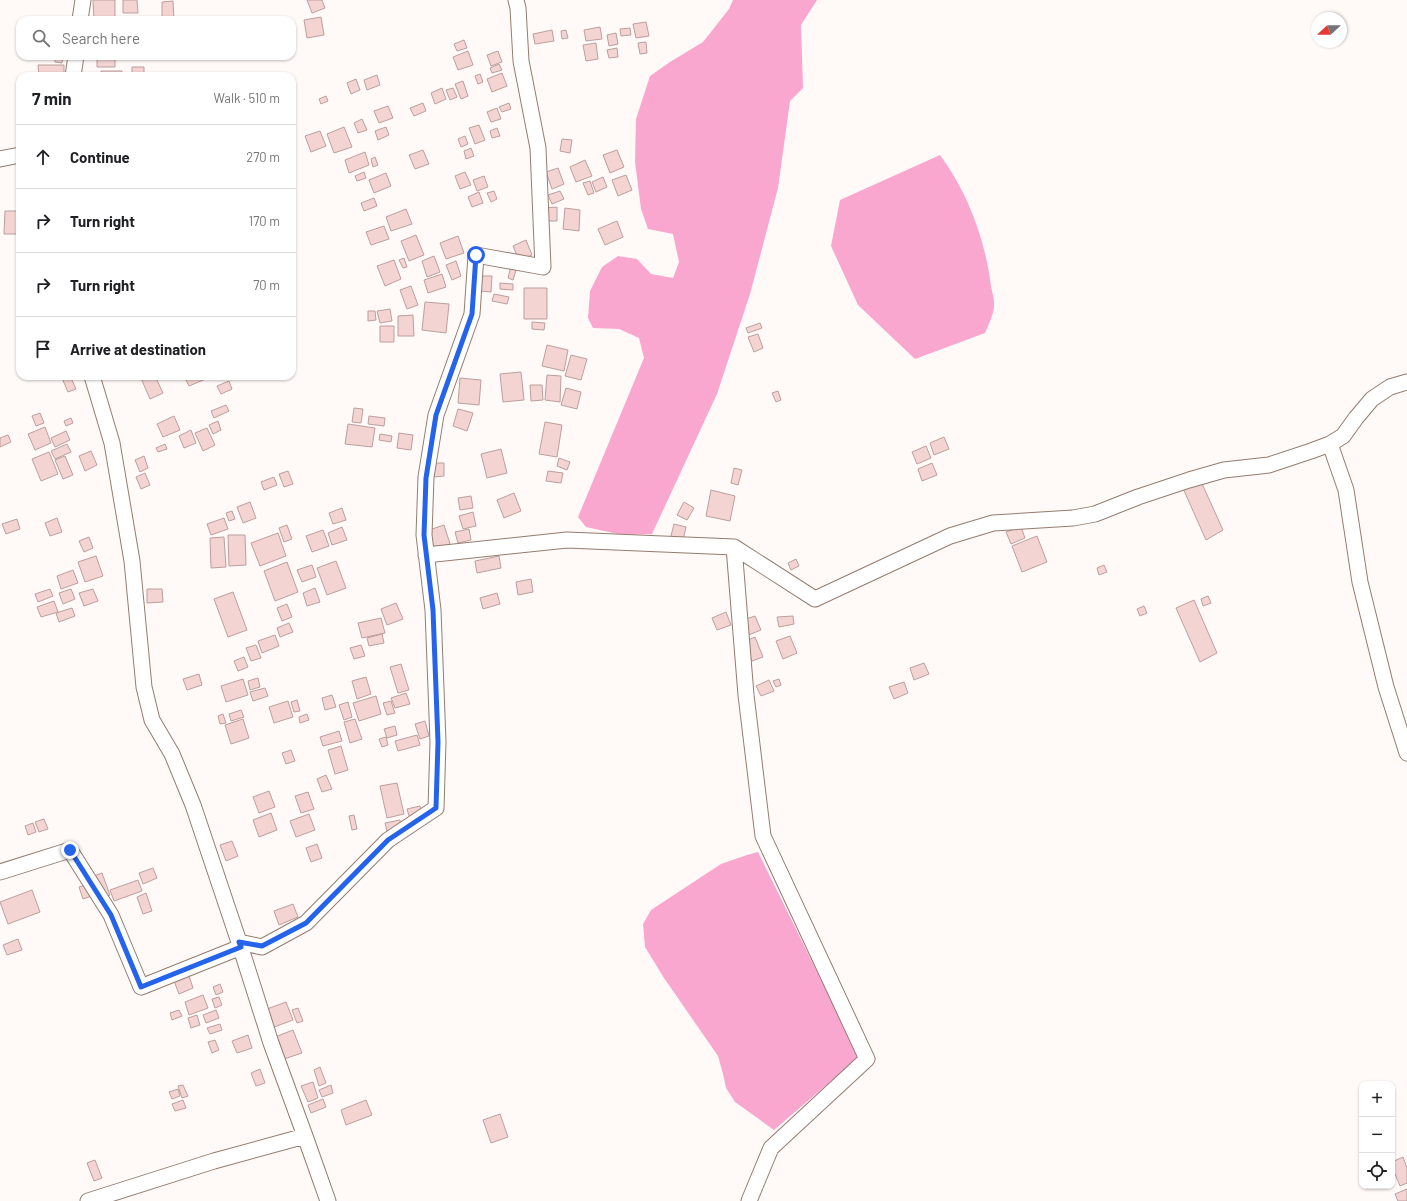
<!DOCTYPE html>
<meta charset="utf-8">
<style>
body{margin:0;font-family:Barlow,sans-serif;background:#f2f2f2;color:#202124}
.controls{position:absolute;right:12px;bottom:12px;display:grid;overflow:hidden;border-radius:8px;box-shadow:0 1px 3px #0004}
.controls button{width:36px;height:36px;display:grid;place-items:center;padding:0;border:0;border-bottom:1px solid #e0e0e0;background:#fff;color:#202124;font:20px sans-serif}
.compass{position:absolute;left:1311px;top:12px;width:36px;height:36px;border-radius:50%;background:#fff;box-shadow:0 1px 3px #0004;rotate:248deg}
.stop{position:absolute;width:12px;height:12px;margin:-9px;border:3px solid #2563eb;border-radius:50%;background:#fff}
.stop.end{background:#2563eb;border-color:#fff;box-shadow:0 1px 4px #0008}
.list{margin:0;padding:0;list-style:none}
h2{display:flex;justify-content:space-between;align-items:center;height:52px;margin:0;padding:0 16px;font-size:17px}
h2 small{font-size:13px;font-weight:400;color:#757577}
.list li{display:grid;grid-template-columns:26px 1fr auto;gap:12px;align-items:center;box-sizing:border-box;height:64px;padding:0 16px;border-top:1px solid #e0e0e0}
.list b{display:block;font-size:15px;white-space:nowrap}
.list em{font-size:13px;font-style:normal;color:#757577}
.icon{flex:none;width:22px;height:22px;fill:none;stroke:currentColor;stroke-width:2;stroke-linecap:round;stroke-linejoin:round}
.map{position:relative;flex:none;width:1407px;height:1201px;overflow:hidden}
.search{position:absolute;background:#fff;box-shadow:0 1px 3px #0004;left:16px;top:16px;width:280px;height:44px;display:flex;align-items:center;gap:10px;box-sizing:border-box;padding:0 14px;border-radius:12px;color:#757577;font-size:15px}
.panel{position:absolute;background:#fff;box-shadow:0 1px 3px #0004;left:16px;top:72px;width:280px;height:308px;border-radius:12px}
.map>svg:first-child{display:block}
</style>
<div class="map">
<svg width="1407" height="1201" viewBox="0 0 1407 1201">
<rect width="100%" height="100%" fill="#fffaf7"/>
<!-- water -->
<path fill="#faa7d0" d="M733 0H817L801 25 803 88 790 101 778 188 750 294 717 394 652 534 622 535 586 527 578 517 644 358 639 338 619 329 593 328 588 318 590 291 602 267 618 256 637 259 651 274 673 278 679 262 673 234 648 229 641 209 635 162 636 119 650 76 670 62 703 42 729 9Z
M940 155C968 193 985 239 991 286 992 292 995 301 994 307 993 316 988 326 985 333L915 359 858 305 831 246 840 200Z
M758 852 859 1057 774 1130 735 1102 726 1088 723 1074 718 1056 664 978 645 947 643 924 651 910 721 864 747 855Z"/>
<!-- building -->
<path fill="#f3d4d3" stroke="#bc9f9e" d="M93 0H115V20H94Z
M123 0H137L138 13H123Z
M307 0H322L325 8 312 13Z
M173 1 174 20H162V2Z
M321 17 324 35 307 38 304 20Z
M646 22 649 36 636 38 633 24Z
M600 27 602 39 586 41 584 30Z
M630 28 631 35 621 36 620 29Z
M552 30 554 41 535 44 533 34Z
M566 30 568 38 562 39 561 31Z
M616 33 618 44 609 46 607 35Z
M464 40 467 48 457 51 454 44Z
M646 42 647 53 640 54 638 43Z
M596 43 598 59 586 61 583 45Z
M617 48 618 57 609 58 607 50Z
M468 51 473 65 458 70 453 57Z
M498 51 502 62 491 66 487 55Z
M55 56H63L62 63 55 62Z
M97 56H115V67H97Z
M499 64 502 70 492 73 490 68Z
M38 65H64V76H39Z
M132 67H144V76H132Z
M101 71H122V76H101Z
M502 73 507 86 492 92 487 79Z
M480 74 483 82 478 84 475 76Z
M377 75 380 85 367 90 364 80Z
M356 79 360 90 351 94 347 83Z
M463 81 468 96 461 99 455 84Z
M442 88 446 99 435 104 431 93Z
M453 88 457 97 450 100 446 90Z
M326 96 328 101 321 104 319 99Z
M423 103 426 111 414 116 410 108Z
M509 103 511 109 502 112 499 107Z
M388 106 393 118 379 123 374 111Z
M497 108 501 119 491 122 487 112Z
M362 119 367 130 358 133 354 123Z
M479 125 485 140 475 144 469 128Z
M344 127 352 147 334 153 327 134Z
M386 127 389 135 378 140 375 131Z
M497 128 500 136 492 138 490 131Z
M320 131 326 146 311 152 305 136Z
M465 136 468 144 461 147 458 139Z
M562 139 572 140 570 153 560 151Z
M471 148 474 156 466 159 464 151Z
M423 150 429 164 415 169 409 155Z
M617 150 624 167 610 173 603 155Z
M365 152 369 165 349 173 345 160Z
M375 157 378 165 373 167 371 159Z
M585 160 592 176 576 182 570 167Z
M558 168 564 184 552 189 546 172Z
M364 172 366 178 357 181 355 176Z
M465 172 471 185 460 189 455 176Z
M386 173 391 186 374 193 369 180Z
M626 175 632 190 618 196 612 180Z
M484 176 488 187 477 191 473 180Z
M603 177 607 187 596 192 592 182Z
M590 181 594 193 588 195 583 183Z
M494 191 497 199 491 202 487 193Z
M560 191 564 199 552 204 548 195Z
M479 192 483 203 472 207 468 197Z
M374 198 377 206 364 211 361 203Z
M557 207V221H545V208Z
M565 208 580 210 579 231 563 229Z
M406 209 412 224 391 231 386 217Z
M5 211H20V234H4Z
M617 221 623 237 605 245 598 229Z
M384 226 389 239 371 245 366 232Z
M416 235 424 255 409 261 401 241Z
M458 236 464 253 446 259 440 243Z
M526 240 532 255 519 260 513 246Z
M434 256 440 272 427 277 422 261Z
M404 258 407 267 403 268 399 260Z
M394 260 401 279 385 286 377 266Z
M456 261 461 276 452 280 446 265Z
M511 266 517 267 513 280 508 278Z
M442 274 446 287 428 293 424 280Z
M480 276H492L491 292 479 291Z
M500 283 513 284V290L500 289Z
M411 286 418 305 407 309 400 290Z
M524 288H547V319H524Z
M494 294 509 297 507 304 492 301Z
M425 302 449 304 446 333 422 330Z
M390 309 392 321 380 323 377 311Z
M368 311H375L376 320 368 321Z
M413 315 414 336H398V316Z
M532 322 545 323 544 330 532 329Z
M760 323 762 328 748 333 746 328Z
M380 326H394V342H380Z
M758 334 763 348 754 352 748 337Z
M547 345 568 350 564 371 542 366Z
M571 355 587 359 581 380 565 376Z
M521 372 524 400 503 402 500 374Z
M547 375 561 376 560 402 545 400Z
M61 376H70L76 389 68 392Z
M140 376H155L163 393 150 399Z
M184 376H207L208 378 189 386Z
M460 378 481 380 479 405 458 403Z
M229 381 232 389 221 394 217 386Z
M530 385H542L543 400 531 401Z
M566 388 581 392 577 409 561 405Z
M778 391 781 400 776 402 772 393Z
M226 405 229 411 214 418 211 411Z
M354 408 363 409 361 423 352 422Z
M458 409 473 413 467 431 453 426Z
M40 413 44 423 36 426 32 416Z
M174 416 180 430 163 437 157 424Z
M369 416 385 418 384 426 368 424Z
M71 418 73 423 66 426 64 421Z
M218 421 221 430 213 434 209 425Z
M545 422 562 425 557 457 539 454Z
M348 424 375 428 372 447 345 444Z
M45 427 51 443 35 450 28 434Z
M207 428 215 445 203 451 195 433Z
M191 430 196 443 184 448 179 436Z
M66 431 70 440 55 447 51 438Z
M399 433 413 435 411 450 397 448Z
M380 434 392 436 391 442 379 440Z
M8 435 11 442 0 447V438Z
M944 437 949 449 934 455 930 443Z
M67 444 71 452 55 459 51 451Z
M165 444 167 449 158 452 156 448Z
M926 446 931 458 917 464 912 452Z
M501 449 507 473 487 478 481 454Z
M91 451 97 465 85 471 79 456Z
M49 452 58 474 41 481 32 459Z
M65 456 73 475 63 479 55 460Z
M144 456 148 468 140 472 135 460Z
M559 458 570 462 567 470 557 466Z
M433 463H444V476L434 477Z
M932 463 937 475 922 481 918 469Z
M734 468 742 470 738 485 731 483Z
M288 471 293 484 284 487 279 474Z
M548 471 563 473 561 483 546 481Z
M145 473 150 485 141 489 136 477Z
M274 477 277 485 264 490 261 482Z
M1199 477 1223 530 1206 540 1182 486Z
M711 490 735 496 730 521 706 516Z
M514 493 521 511 504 518 497 500Z
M471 496 473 508 460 510 458 498Z
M250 502 256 518 243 523 237 507Z
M684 502 694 508 687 520 677 515Z
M342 508 346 520 333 524 329 513Z
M232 511 235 519 229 521 226 513Z
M473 512 476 526 463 529 459 516Z
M57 518 62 532 50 536 45 523Z
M224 518 228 529 211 535 207 524Z
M17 519 20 529 6 534 2 524Z
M674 524 686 527 683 540 671 536Z
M287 525 292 539 284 542 279 528Z
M444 525 450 544 432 550 426 531Z
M342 527 347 540 332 545 328 533Z
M1021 527 1025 538 1011 544 1006 532Z
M469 529 471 540 458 543 455 532Z
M323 530 329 546 312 552 306 536Z
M278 533 286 556 260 566 251 543Z
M228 535H245L246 565 229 566Z
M1037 536 1047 562 1022 572 1012 546Z
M89 537 93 548 84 552 79 541Z
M224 537 226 567 211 568 210 538Z
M96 556 103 576 85 582 78 562Z
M499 556 501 568 477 573 475 561Z
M796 559 799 566 791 570 788 563Z
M336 561 346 588 327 595 317 568Z
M287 562 298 592 275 601 264 571Z
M312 565 316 577 302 582 297 570Z
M1104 565 1107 572 1099 575 1097 568Z
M73 570 78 583 61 589 57 576Z
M531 579 533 592 518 595 516 582Z
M315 588 320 602 307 606 303 593Z
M50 589 53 596 38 602 35 594Z
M71 589 75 599 63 604 59 593Z
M93 589 98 601 84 606 79 593Z
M147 589H162L163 602 147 603Z
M233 592 247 630 228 637 214 599Z
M497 593 500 604 483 609 480 598Z
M1208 596 1211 603 1203 606 1201 599Z
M1194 600 1217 653 1200 662 1176 608Z
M54 601 58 612 41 617 37 607Z
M396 603 403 619 387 625 381 609Z
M287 604 292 617 282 621 277 608Z
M1144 606 1147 613 1140 616 1137 609Z
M72 608 75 616 59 622 56 613Z
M726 612 731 625 717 630 712 618Z
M755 616 761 630 746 636 740 621Z
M793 616 794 624 779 627 777 617Z
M381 618 385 633 362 638 358 623Z
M289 623 293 632 280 637 277 628Z
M382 634 384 643 369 646 367 638Z
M275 635 279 646 262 653 258 641Z
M790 636 797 653 783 659 776 641Z
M755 637 763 657 752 661 744 642Z
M256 645 261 658 251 661 246 648Z
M361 645 365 656 354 659 350 648Z
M244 657 248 667 238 671 234 661Z
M924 663 929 674 914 680 910 668Z
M401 664 409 690 398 693 390 667Z
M199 674 202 685 187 690 183 679Z
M366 677 371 694 357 699 352 681Z
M258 678 260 687 250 690 248 681Z
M243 679 248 695 226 702 221 686Z
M779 679 781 685 776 687 773 681Z
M769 680 774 691 761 696 756 686Z
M904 682 908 693 894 699 889 687Z
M265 688 268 696 253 701 250 692Z
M406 693 410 704 395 708 391 698Z
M332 695 336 707 325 710 322 698Z
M376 696 381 714 359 721 353 703Z
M297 700 300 711 294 712 291 702Z
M288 701 293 717 274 723 269 707Z
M391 701 395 713 387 715 383 703Z
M348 702 352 717 344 720 339 705Z
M241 710 244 717 231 721 229 714Z
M223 714 226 723 220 724 218 716Z
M307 714 309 720 300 723 299 717Z
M243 719 249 738 231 744 225 725Z
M355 719 362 739 350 743 344 722Z
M425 721 429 736 420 739 415 724Z
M395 726 397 735 387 738 384 729Z
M339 731 342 741 323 746 320 737Z
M417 735 420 745 398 751 395 741Z
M386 737 388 745 382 747 379 739Z
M341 746 348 770 335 774 328 750Z
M291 750 295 761 286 764 282 753Z
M326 775 332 789 322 792 317 779Z
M397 783 404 814 387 818 380 786Z
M269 791 275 807 259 813 253 797Z
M308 792 314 809 301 813 295 796Z
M420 806 422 817 410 819 407 809Z
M271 813 277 830 259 837 253 820Z
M309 814 315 830 296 837 290 821Z
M354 815 357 829 352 830 349 816Z
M44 819 48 829 39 832 35 822Z
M400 820 401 828 387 831 385 823Z
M33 823 36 832 28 835 25 826Z
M232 841 238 856 226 861 220 845Z
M317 844 322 858 311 862 306 848Z
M153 868 157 878 143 884 139 873Z
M102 873 110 895 99 899 91 877Z
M138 880 142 891 114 901 110 890Z
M88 884 92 896 83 899 79 887Z
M32 890 40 912 8 924 0 902Z
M146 893 152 911 143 914 137 897Z
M293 904 298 917 279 925 274 911Z
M18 939 22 950 7 955 3 945Z
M189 976 193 988 179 994 174 981Z
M220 984 223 992 216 995 213 987Z
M203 995 208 1008 189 1015 185 1002Z
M219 997 222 1005 215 1008 212 999Z
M286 1002 293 1020 274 1027 267 1009Z
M298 1008 303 1021 297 1023 292 1010Z
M179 1010 182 1016 172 1020 170 1013Z
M216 1010 219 1018 206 1023 203 1015Z
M197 1015 200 1025 191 1028 188 1018Z
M220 1024 222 1030 210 1034 207 1028Z
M293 1030 302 1053 284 1059 275 1037Z
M248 1035 252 1048 237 1053 232 1041Z
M215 1040 219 1050 212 1053 208 1042Z
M320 1067 326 1083 319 1086 314 1070Z
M260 1069 265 1083 256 1086 251 1073Z
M313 1082 318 1098 308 1102 301 1086Z
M183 1085 188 1096 182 1098 178 1086Z
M331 1085 333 1093 322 1097 319 1090Z
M178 1089 180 1096 172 1099 169 1092Z
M323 1099 326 1107 311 1113 308 1105Z
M183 1100 186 1108 175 1111 172 1104Z
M366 1100 372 1115 346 1125 341 1110Z
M500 1114 508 1137 491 1143 483 1120Z
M1403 1157 1407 1168V1183L1400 1186 1392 1167V1162Z
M95 1160 102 1178 94 1181 87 1163Z
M1407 1189V1201H1398L1395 1194Z"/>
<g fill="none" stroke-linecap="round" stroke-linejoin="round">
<defs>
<path id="street" d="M80 20 83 0
M73 76 76 56
M0 159 20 155
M92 376 112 443 132 561 144 687 152 720 172 754 193 805 239 942 271 1043 305 1136 328 1201
M1330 444 1346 490 1360 582 1386 687 1407 753
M734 547 746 695 763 836 867 1059 771 1148 749 1201
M426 555 567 540 734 547 815 599 950 536 993 523 1073 518 1095 514 1138 497 1189 480 1224 470 1269 465 1311 451 1330 444 1343 436 1356 418 1372 399 1390 387 1407 382
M0 872 70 850 111 915 141 987 241 947
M239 942 262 947 306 923 388 840 436 808 438 742 433 610 424 535 426 477 436 415 472 314 476 255 543 267 538 148 521 61 518 8 516 0
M88 1201 214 1161 305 1136"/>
</defs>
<!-- street casing -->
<use href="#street" stroke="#947c6f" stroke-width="17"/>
<!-- street -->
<use href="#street" stroke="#fff" stroke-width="15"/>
</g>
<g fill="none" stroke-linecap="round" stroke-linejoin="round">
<!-- route -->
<path stroke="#2563eb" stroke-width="5" d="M70 850 111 915 141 987 241 947 239 942 262 946 306 923 388 840 436 808 438 742 433 610 424 535 426 478 436 415 472 314 476 255"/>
</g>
</svg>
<div class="controls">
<button>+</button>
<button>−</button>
<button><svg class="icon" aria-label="locate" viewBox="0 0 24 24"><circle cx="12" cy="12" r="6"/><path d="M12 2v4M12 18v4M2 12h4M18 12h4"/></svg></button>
</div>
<svg class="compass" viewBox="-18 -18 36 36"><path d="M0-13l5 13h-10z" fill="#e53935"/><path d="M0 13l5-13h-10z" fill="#757577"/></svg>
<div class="stop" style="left:476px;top:255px"></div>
<div class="stop end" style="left:70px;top:850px"></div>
<div class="search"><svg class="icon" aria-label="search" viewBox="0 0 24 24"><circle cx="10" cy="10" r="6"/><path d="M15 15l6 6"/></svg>Search here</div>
<section class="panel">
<h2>7 min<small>Walk · 510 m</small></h2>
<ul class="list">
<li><svg class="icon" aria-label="ahead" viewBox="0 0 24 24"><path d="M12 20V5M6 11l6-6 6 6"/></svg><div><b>Continue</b></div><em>270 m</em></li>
<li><svg class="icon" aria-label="right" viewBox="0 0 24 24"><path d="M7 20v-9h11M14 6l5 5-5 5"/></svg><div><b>Turn right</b></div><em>170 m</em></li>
<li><svg class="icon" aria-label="right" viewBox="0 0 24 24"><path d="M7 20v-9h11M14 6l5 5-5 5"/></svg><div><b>Turn right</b></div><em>70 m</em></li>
<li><svg class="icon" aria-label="arrive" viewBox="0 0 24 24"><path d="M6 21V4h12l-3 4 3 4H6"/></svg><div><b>Arrive at destination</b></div></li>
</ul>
</section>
</div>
